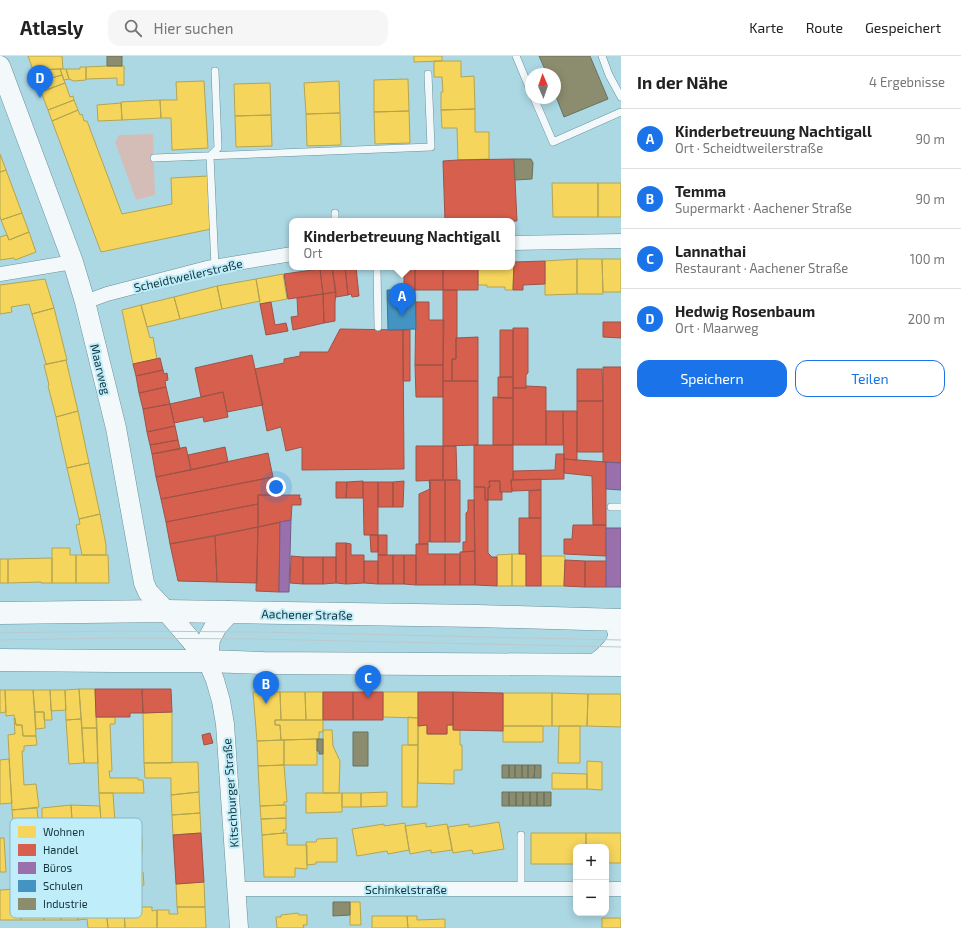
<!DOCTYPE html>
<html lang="de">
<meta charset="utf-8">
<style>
body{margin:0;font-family:"Exo 2",sans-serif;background:#f6f6f6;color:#222}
.controls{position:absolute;right:12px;bottom:12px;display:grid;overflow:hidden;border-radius:8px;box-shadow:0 2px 10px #0003}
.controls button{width:36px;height:36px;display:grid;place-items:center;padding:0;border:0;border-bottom:1px solid #e0e0e0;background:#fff;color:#222;font:20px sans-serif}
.compass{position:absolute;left:525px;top:12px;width:36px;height:36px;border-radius:50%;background:#fff;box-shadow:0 2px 10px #0003;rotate:358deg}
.you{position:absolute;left:276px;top:431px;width:14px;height:14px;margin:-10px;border:3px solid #fff;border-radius:50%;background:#1a73e8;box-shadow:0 0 0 6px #1a73e833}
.badge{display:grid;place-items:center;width:26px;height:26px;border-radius:50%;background:#1a73e8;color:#fff;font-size:13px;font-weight:700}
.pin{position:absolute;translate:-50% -33px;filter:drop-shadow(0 1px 2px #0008)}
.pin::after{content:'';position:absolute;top:21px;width:14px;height:12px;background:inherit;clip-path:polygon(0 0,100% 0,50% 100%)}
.popup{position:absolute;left:289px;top:162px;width:226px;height:52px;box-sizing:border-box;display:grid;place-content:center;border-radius:8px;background:#fff;filter:drop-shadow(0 1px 3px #0005);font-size:13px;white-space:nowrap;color:#767676}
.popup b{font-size:15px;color:#222}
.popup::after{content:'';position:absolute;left:50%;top:100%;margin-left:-8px;border:8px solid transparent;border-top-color:#fff}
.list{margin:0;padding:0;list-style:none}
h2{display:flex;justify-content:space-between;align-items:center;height:52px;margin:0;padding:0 16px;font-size:17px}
h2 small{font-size:13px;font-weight:400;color:#767676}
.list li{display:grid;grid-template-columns:26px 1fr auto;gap:12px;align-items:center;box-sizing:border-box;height:60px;padding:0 16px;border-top:1px solid #e0e0e0}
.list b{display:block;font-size:15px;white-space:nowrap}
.list p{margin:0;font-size:13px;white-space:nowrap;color:#767676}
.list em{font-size:13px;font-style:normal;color:#767676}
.actions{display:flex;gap:8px;padding:12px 16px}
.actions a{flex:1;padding:9px 0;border:1px solid #1a73e8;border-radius:12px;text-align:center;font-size:14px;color:#1a73e8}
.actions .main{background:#1a73e8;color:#fff}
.icon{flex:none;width:22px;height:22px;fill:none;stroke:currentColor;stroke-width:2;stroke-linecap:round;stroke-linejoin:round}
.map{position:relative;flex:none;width:621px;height:872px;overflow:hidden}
header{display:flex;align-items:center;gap:24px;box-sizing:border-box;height:56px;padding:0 20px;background:#fff;border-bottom:1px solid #e0e0e0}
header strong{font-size:19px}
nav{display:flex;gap:22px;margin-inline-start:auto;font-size:14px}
.search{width:280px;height:36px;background:#f6f6f6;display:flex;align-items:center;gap:10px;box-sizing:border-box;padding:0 14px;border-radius:12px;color:#767676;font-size:15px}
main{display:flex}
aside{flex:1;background:#fff}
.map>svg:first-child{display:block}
</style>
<header>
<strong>Atlasly</strong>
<div class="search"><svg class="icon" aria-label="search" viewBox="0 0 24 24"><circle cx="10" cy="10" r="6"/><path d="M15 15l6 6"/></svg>Hier suchen</div>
<nav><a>Karte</a><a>Route</a><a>Gespeichert</a></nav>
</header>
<main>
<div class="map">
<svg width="621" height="872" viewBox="0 0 621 872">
<rect width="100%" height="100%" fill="#acd8e4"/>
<!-- green -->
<path fill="#d4bdb7" d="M153 78 155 139 136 144 115 86 119 79Z"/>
<!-- homes -->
<path fill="#f6d55c" stroke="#b2a552" d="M28 0H62L63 13 33 14Z
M414 0H442V5L414 6Z
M434 5H461V21L474 20 475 53 441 54V36H443L442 21H434Z
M107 10H124V29H117V22L86 23V11Z
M80 11H86V24L74 25 69 23 66 13H80Z
M60 13 62 19 38 26 33 14Z
M60 13H66L69 23 64 24Z
M62 19 65 27 41 36 38 26Z
M408 23 409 55 374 56V24Z
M204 25 208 92 172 94 171 62H161L160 44H177L176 26Z
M339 25 340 57 306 58 304 27Z
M65 27 70 41 73 40 74 44 48 54 41 36Z
M270 27 271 59 235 60 234 28Z
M74 44 78 54 52 65 48 54Z
M160 44 161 62 122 64 121 46Z
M121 47 122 64 98 65 97 49Z
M475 53V76H489V103L458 104 457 72H442L441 54Z
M78 54 80 59 82 58 84 65H87L122 158 172 148 171 122 208 120 211 173 101 196 52 65Z
M409 55 410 87 375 88 374 56Z
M340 57 341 89 307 90 306 58Z
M271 59 272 90 236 91 235 60Z
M0 98 6 114 0 116Z
M6 114 22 157 1 164 0 160V116Z
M552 127H598V161H553Z
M598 127H621V161H598Z
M22 157 29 176 9 184 1 164Z
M29 176 36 196 15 204 14 202 0 204V181L7 179 9 184Z
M577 203V238L545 239V205Z
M577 203H602L603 238H577Z
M602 203H621V236H603Z
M512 206H514L513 234H505V231H487V229H478V211H512Z
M283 218 287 243 260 248 256 223Z
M45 223 54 252 32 258 29 248 11 251 12 256 0 258V229Z
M256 223 260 245 222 253 217 230Z
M217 230 222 253 180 263 174 241Z
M174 241 180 263 147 271 141 249Z
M141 249 150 282 153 281 157 303 133 308 122 254Z
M54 252 67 304 46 308 32 258Z
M66 304 78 355 56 361 48 330 49 329 44 309Z
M78 355 89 407 67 412 60 381 56 361Z
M89 407 100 458 79 463 67 412Z
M100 458 106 489V499H82L76 469 80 468 79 463Z
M52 492H70V499H76V527H52Z
M512 498H526V530H512Z
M512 498V530H497V499Z
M76 499H108L109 527H76Z
M541 500H565L564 530H541Z
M52 502V527H41V526L8 527V503Z
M0 503H8V527H0Z
M79 633 81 663 66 664 65 634Z
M79 633H95L97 672H82Z
M0 634H5L6 656 0 657Z
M5 634H33L36 680H23L22 669H16L14 659 6 660Z
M33 634H50L52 664H44V656H35Z
M50 634H65L66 654 51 655Z
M253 636H280L281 664H275V669H280L281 684 257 685Z
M280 636H305L306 664H281Z
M305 636H323V664H306Z
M383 636H418V662L383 661Z
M503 637H552V670H503Z
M552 637 588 638 587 670H552Z
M588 638H621V671L587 670Z
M35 656H44L45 672 36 673Z
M172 656V707H144L143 657Z
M96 661H115V668H110L112 715H109L110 722H138V724H143L144 737H99Z
M408 661 418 662V689H408Z
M14 662H15L16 669H22L23 680H36L37 689 24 690V695H22L24 729 36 728 39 751 12 754 8 679 15 678Z
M81 663 84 707 69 708 66 664Z
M275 664H323V676H319V683L281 684 280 669H275Z
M427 669V678H447V669H453V674H460V689H462V714H454V728L418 727V670Z
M503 670H543V686H503Z
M559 670H580V707H558Z
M82 672H97L98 707H84Z
M323 674H332L333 690 340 705 339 737H323Z
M317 683V709H284V684Z
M284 684V709L258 710 257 685Z
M402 689H418L417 751H402Z
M9 703 12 747 0 748V704Z
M587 705 602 706V734L587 733Z
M198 706 199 736 171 739V722H145L144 707Z
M284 709 287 746H284V749L260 750 258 710Z
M552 717 587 718V733H552Z
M199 736 200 757 172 759 171 739Z
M387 736V750L361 751V737Z
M99 737H113L116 782 102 783Z
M306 737H342V756L306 757Z
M342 737H361V751H342Z
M71 749 72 763 60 764 59 768 42 769V752Z
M71 749 100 750 103 794 74 797Z
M284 749H286V762L261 763 260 750Z
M37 752 38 763 13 765 12 754Z
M200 757 201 777 173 779 172 759Z
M286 762V774H283L284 777 262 779 261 763Z
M499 766 504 793 473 798 472 794 453 797 448 771 469 768V771Z
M405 767 409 794 388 798 387 795 357 800 352 773 384 768V770Z
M426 767V771L447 768 452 794 431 797V794L410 798 405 770Z
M59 768 62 810H59L60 823 45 824 42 769Z
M284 777H287V789H307V813L295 812V821H264L262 779Z
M531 777H586V791H576V808H531Z
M586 777H621V807H606V791H586Z
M142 781V797L103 799 102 783Z
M0 782H4L6 816H0Z
M337 782V806H316V808L307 809 306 786H316L317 783Z
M29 795H40L43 838 34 839V834L32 831V825H30Z
M143 816 144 829 105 832 104 819Z
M204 826 205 851H177L176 828Z
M17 833 19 834 21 864H0V834Z
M76 837 78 864H61L60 838Z
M76 837H94V850H106L108 872H88L87 863 78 864Z
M43 838 44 864H21L20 840Z
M43 838H60L61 864H44Z
M350 846H360L361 869H350Z
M129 851H152V855L157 854V872H125L124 854H129Z
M177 851H205L206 872H157V854H169V858H178Z
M106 855H124L125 872H108Z
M298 857 299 859H307V869H303L304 872H277L276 861H281V859Z
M372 860H407L408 872H372Z
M407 860H417V864L445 863V872H408Z
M602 862H621V872H602Z"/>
<!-- shops -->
<path fill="#d6604d" stroke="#9c5348" d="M514 103 517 165H445L443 105 458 104Z
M545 205V228L523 229V234H513L514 206Z
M332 211 336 236 323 238 320 213Z
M332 211H345L348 239 336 241Z
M345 211H356L359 240 352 241 351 238 348 239Z
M404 211H415V234H408V228L404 229Z
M415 211H443V234H415Z
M443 211H478V234H443Z
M320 213 323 238 288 243 284 218Z
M443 234H457V282H456V303H452V325H443Z
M336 236 335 246V265L324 267 323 238Z
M323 238 324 267 293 274 291 261 298 260 297 242Z
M271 246 275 269 286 267 288 275 266 279 260 248Z
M416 246H429V264H444L443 309H415Z
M603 266H621V282L603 281Z
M513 272H528V317L526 319V332H513Z
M340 273 403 274 404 413 302 414V391L286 395 281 371 267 375 255 313 284 307V303L300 300V296H328Z
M403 274H410V325H403Z
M500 274H513V321H500Z
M478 281V325H452V303H456V282Z
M252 299 263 349 227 356 223 336 201 341 195 312Z
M160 302 163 314 136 320 133 308Z
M415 309H443V341H416Z
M603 311H621V407L603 406Z
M577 313H602L603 345H577Z
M163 314 164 318 167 317 168 324 165 325 166 331 139 337 136 320Z
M498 321H513V342H498Z
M443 325H478V389L443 390Z
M526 330 546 331V389H513V332H526Z
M166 331 170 348 143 353 139 337Z
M223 336 228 361 204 366 203 361 174 367 170 348Z
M493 341 513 342V389H493Z
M577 345H603V396H577Z
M170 348 175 370 147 376 143 353Z
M546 355H563V389H546Z
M563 355H577V404L564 403Z
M175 370 178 384 150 389 147 376Z
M178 384 180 393 152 398 150 389Z
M474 389H513V424H511L512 436H500V425H489L490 431H488V444H485V431H474Z
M416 390H443V424L416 425Z
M443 390H456L457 424H443Z
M186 391 191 414 156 421 152 398Z
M225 391 228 406 191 414 188 399Z
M268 397 273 421 161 443 156 421Z
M556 398H564V423L513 424V415L555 414Z
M564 403 606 406V469H593L592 420 564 417Z
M273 421 277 439H258V448L166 466 161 443Z
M541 423V434L512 435 511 424Z
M429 424H430V486L428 485V488H419V438L430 433Z
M430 424H445V486H430Z
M445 424H460V486H445Z
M363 425V442H346L347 426Z
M404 425 403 451H393V426Z
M489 425H500V436H502V444H488V431H490Z
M336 426H347L346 442H336Z
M363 426H378V479H364Z
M378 426H393V451H378Z
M474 431H485V444H488V497L492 501H497V530L475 529Z
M541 434V462H529V435Z
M258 439H300L299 443 301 442V449H292L291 464 258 471Z
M468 444H474L475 495 463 496V486H466V457L468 455Z
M258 448V471L170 488 166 466Z
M519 462H541V530H526V498H519Z
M280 466 279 536 256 535 258 471Z
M573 469H606V500L564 498V483H572Z
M258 471 257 527 217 526 215 480Z
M370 479H378V496H371Z
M378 479H387V499H378Z
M215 480 217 526 178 525 170 488Z
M336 487H346V528L336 527Z
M346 487 351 488V499H364V527L346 528Z
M416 488H428V498H445V529H416Z
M475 495V529H460V496Z
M445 498H460V529H445Z
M378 499H393V528H378Z
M393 499H404V528H393Z
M404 499H416V529L404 528Z
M291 500 303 501V528L290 527Z
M303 501H323V528H303Z
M323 501H336V527L323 528Z
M565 504 585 505V531L564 530Z
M364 505H378V528L364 527Z
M585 505H607L606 531H585Z
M95 633H142L143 657H130V661H96Z
M142 633H171L172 656 143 657Z
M323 636H353V664H323Z
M353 636H383V664H353Z
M418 636H453V669H447V678H427V669L418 670Z
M453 636 503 637V675L453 674Z
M210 677 213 687 204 689 202 679Z
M201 777 204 826 176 828 173 779Z"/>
<!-- offices -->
<path fill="#9970ab" stroke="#715e8a" d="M606 406 621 407V434L606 433Z
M291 464 289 536H279L280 466Z
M606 472H621V531H606Z"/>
<!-- schools -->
<path fill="#4393c3" stroke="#35769a" d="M387 234H415L416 273 388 274Z"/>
<!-- industry -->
<path fill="#8c8c6e" stroke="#68725f" d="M107 0H122V10H107Z
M539 0H590L608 43 564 61 555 38V18H547Z
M514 103H531L533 107 532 123 515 124Z
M353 676H368V710H353Z
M317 683H323V698H319V695H317Z
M502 709H509V722H502Z
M509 709H515V722H509Z
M515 709H522V722H515Z
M522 709H528V722H522Z
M528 709H535L534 722H528Z
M535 709H541V722H534Z
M502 736H509V750H502Z
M509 736H516V750H509Z
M516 736H523V750H516Z
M523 736H530V750H523Z
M530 736H537V750H530Z
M537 736H544V750H537Z
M544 736H551V750H544Z
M333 846H350V859L333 860Z"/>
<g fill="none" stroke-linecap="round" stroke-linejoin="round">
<defs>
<path id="service" d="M516 0 531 36
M602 0 609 19 621 41
M215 15 218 92 210 100 215 211
M534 42 553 86 621 56
M154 102 431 91 428 18
M335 157V165
M377 211 378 271
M611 451H621
M521 833V779"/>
<path id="minor" d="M512 187 621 185
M0 218 73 206
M85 246 107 238 207 212 292 198
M236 833H576
M606 833H621"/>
<path id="tertiary" d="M207 605 215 624 221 645 225 668 239 872"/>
<path id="secondary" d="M0 10 73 206 85 246 116 372 144 527 148 536 166 555 190 583 207 605"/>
<path id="primary" d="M0 557 166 555 478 560 621 564
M0 604 116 605H207L263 607 621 609
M207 605 209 583 216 570 229 556
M597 608C606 600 620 590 619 577 618 573 616 568 615 564"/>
</defs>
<!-- service casing -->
<use href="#service" stroke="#6b9099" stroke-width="8"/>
<!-- minor casing -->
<use href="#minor" stroke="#6b9099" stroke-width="15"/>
<!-- tertiary casing -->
<use href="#tertiary" stroke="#6b9099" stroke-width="19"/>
<!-- secondary casing -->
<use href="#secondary" stroke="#6b9099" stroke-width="21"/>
<!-- primary casing -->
<use href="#primary" stroke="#6b9099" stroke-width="23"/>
<!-- service -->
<use href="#service" stroke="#f3f9fb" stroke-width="7"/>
<!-- minor -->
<use href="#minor" stroke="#f3f9fb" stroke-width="14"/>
<!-- tertiary -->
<use href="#tertiary" stroke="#f3f9fb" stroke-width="18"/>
<!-- secondary -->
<use href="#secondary" stroke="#f3f9fb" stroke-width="20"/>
<!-- primary -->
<use href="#primary" stroke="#f3f9fb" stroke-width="22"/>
<!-- tram -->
<path stroke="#bbc8cc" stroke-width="1" d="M0 577 116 575 262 576 621 584
M0 584 116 582 256 583 621 591"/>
</g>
<g text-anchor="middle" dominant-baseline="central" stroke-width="4" stroke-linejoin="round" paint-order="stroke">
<!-- street labels -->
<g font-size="12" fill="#13343c" stroke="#c0edfa">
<text transform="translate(188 219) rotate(-13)">Scheidtweilerstraße</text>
<text transform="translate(101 313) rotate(76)">Maarweg</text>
<text transform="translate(307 558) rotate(1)">Aachener Straße</text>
<text transform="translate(230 737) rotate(-94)">Kitschburger Straße</text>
<text x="406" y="833">Schinkelstraße</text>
</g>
</g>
<!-- legend -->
<rect x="10" y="762" width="132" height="100" rx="6" fill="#c0edfa" stroke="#8cb6c1" stroke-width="1"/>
<rect x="18" y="770" width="18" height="12" fill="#f6d55c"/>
<rect x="18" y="788" width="18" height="12" fill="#d6604d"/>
<rect x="18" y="806" width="18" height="12" fill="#9970ab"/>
<rect x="18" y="824" width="18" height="12" fill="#4393c3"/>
<rect x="18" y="842" width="18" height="12" fill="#8c8c6e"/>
<g font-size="11" fill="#13343c">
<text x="43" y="780">Wohnen</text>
<text x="43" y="798">Handel</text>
<text x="43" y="816">Büros</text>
<text x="43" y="834">Schulen</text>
<text x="43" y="852">Industrie</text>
</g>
</svg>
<div class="controls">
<button>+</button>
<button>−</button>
</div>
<svg class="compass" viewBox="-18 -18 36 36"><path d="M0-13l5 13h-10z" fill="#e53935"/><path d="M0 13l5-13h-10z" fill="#767676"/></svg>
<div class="you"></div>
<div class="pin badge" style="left:402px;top:260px">A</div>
<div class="popup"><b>Kinderbetreuung Nachtigall</b>Ort</div>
<div class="pin badge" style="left:266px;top:648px">B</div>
<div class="pin badge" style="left:368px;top:642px">C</div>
<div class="pin badge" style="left:40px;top:42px">D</div>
</div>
<aside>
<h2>In der Nähe<small>4 Ergebnisse</small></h2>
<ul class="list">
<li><span class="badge">A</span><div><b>Kinderbetreuung Nachtigall</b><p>Ort · Scheidtweilerstraße</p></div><em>90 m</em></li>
<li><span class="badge">B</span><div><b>Temma</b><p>Supermarkt · Aachener Straße</p></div><em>90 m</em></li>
<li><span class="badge">C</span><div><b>Lannathai</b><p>Restaurant · Aachener Straße</p></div><em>100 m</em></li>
<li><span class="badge">D</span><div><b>Hedwig Rosenbaum</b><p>Ort · Maarweg</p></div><em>200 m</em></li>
</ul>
<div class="actions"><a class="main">Speichern</a><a>Teilen</a></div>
</aside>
</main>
